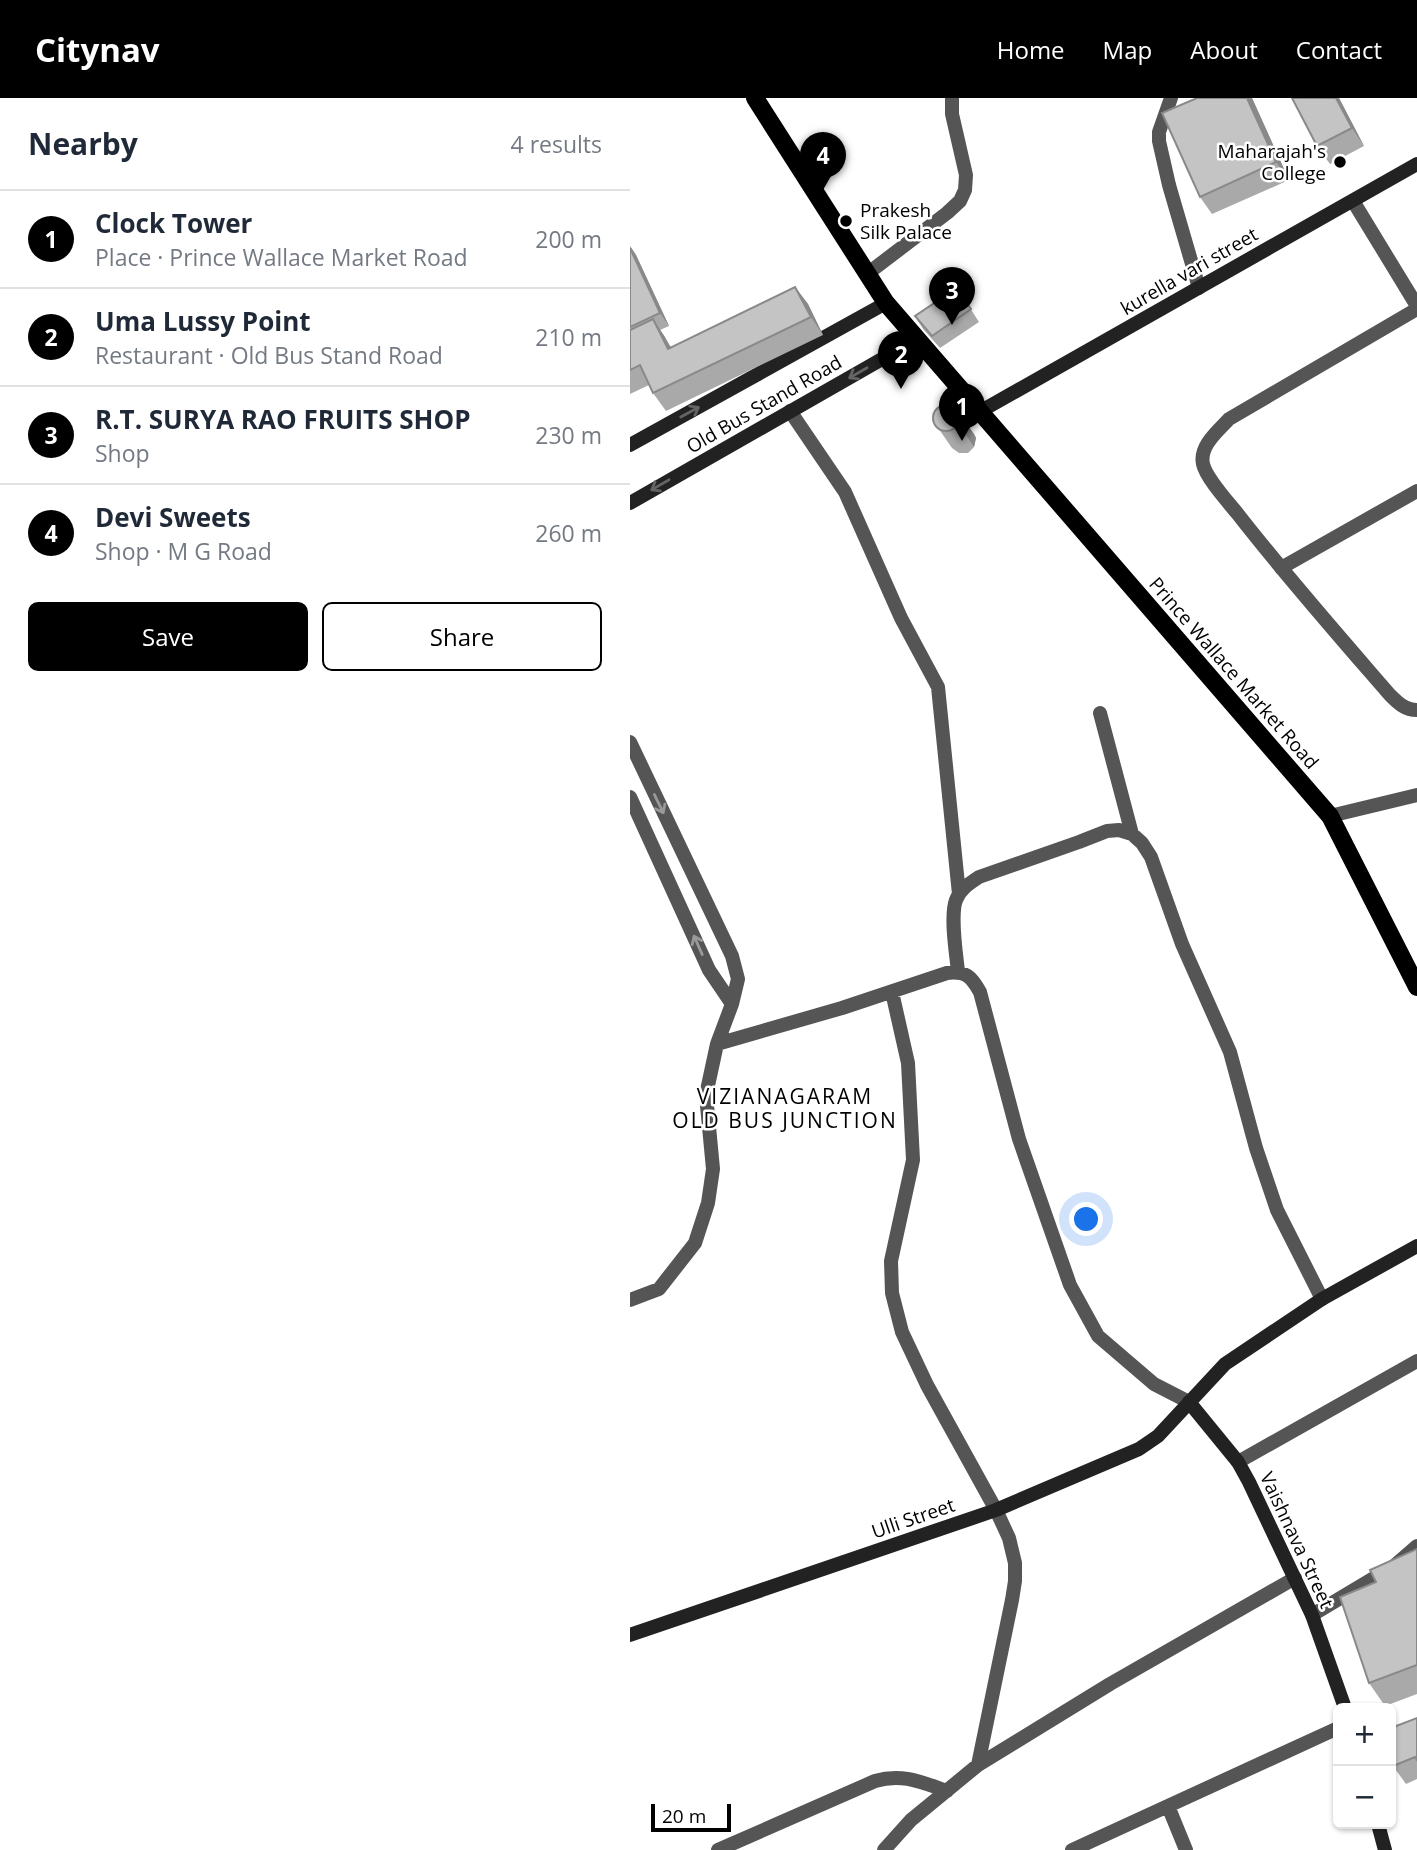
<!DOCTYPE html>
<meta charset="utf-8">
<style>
body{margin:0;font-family:"Open Sans",sans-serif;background:#f6f6f7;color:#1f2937}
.controls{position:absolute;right:21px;bottom:21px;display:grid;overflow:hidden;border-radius:10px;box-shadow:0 2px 5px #0004}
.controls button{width:63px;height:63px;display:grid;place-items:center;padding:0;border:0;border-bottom:2px solid #e0e1e3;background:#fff;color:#1f2937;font:35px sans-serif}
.scale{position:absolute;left:21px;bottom:18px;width:80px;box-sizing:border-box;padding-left:7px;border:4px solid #000;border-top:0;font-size:19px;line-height:24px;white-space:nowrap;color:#000;-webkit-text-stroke:5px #fff;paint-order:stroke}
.you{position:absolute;left:457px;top:1122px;width:24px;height:24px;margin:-18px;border:5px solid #fff;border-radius:50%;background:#1a73e8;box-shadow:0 0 0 10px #1a73e833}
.badge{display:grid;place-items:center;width:46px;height:46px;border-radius:50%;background:#000;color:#fff;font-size:23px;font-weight:700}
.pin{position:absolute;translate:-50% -58px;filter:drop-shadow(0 2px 4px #0008)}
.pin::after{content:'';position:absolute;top:37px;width:24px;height:21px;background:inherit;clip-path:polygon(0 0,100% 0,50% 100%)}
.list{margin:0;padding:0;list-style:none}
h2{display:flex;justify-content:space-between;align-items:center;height:91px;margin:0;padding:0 28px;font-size:30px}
h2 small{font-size:23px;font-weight:400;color:#747a83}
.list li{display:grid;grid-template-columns:46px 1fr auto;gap:21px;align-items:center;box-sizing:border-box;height:98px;padding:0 28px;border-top:2px solid #e0e1e3}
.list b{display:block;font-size:26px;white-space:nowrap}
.list p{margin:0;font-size:23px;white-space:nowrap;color:#747a83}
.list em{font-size:23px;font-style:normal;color:#747a83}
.actions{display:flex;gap:14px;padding:21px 28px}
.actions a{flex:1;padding:16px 0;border:2px solid #000;border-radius:10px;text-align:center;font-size:24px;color:#000}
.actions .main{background:#000;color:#fff}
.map{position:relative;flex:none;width:787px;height:1752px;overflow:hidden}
header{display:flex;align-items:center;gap:42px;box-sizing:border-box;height:98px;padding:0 35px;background:#000;color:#fff}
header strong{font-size:33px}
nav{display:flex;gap:38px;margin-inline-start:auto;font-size:24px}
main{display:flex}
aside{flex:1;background:#fff}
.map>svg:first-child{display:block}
</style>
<header>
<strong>Citynav</strong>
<nav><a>Home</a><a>Map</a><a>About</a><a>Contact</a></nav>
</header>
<main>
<aside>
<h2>Nearby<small>4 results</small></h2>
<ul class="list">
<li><span class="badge">1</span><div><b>Clock Tower</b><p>Place · Prince Wallace Market Road</p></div><em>200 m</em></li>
<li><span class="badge">2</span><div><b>Uma Lussy Point</b><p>Restaurant · Old Bus Stand Road</p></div><em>210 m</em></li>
<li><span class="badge">3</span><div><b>R.T. SURYA RAO FRUITS SHOP</b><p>Shop</p></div><em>230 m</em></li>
<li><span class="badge">4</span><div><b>Devi Sweets</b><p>Shop · M G Road</p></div><em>260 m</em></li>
</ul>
<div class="actions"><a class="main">Save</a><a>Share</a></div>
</aside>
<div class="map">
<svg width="787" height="1752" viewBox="0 0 787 1752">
<rect width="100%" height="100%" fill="#fff"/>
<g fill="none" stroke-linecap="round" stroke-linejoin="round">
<!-- street -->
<path stroke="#555" stroke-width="14" d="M541 0 529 34V43L539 87 569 190
M723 103 787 208
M237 176 317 115 330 103 335 92 336 77 322 16V0
M787 211 599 321C588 333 569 348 573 366 576 380 598 404 607 415 656 478 708 537 760 597 768 605 775 612 787 612
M160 313 215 394 271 520 308 589 329 796
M651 470 787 393
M470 615 502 736
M0 644 102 858 108 881 102 906 87 946 76 997 83 1071 78 1105 65 1145 29 1191 0 1202
M0 699 79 872 102 906
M700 718 787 697
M328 873C326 855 320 818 326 802 330 791 340 785 349 779L449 744 477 733 489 732 502 736 512 745 521 759 552 846 600 954 626 1050 647 1112 692 1201
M262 894 278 965 283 1062 261 1163 262 1195 272 1234 297 1287 366 1412 379 1440 385 1465V1483L382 1502 348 1667
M87 946 212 910 317 875C336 873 341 878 350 894L389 1041 440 1187 468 1238 524 1286 559 1304
M608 1364 787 1263
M682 1517 764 1468 787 1448
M538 1708 556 1752
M88 1752 245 1683C272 1675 291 1684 317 1693
M254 1752 281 1722 348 1667 480 1586 665 1480
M442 1752 708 1630"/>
<!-- secondary -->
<path stroke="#222" stroke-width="14" d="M351 313 787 66
M0 347 256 205
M0 405 287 241
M559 1304 608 1364 619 1384 682 1517 715 1610
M0 1537 366 1412 509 1351 528 1338 595 1266 692 1201 787 1148
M748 1726 755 1752"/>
<!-- primary -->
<path stroke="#000" stroke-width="18" d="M125 0 256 205 700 718 787 889"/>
</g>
<!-- wall -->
<path fill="#a9a9a9" d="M622 0 659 82 582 116 570 99Z
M662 0H709L734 48 700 66 687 48Z
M0 148 6 157 39 228 30 232 41 249 165 189 178 206 193 237 36 313 23 295 19 287 0 296Z
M327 190 349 224 310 250 293 231 285 218Z
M309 308 344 336 346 340 344 349 338 355H329L322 350 306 327Z
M787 1451V1596L755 1608 739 1585Z
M787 1620V1681L776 1686 763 1668Z"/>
<!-- shaded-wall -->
<path fill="#898989" d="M617 0H622L659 82 646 64Z
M706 0H709L734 48 722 30Z
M0 148 6 157 39 228 30 215Z
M165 189 178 206 193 237 181 219Z
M23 221 35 239 50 269 38 251Z
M328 313 344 336 346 340 344 349 329 326Z"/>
<!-- building -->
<path fill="#c4c4c4" stroke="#898989" stroke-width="2" d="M567 0H617L646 64 570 99 532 15Z
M662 0H706L722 30 687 48Z
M0 150 30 215 0 229Z
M165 189 181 219 23 295 10 267 0 272V232L23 221 38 251Z
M327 190 341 211 302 238 285 218Z
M303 320a13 13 0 1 1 26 0a13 13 0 1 1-26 0Z
M787 1451V1567L739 1585 710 1499 746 1484 740 1472Z
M787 1620V1662L785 1659 763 1668 761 1657V1630Z"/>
<!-- one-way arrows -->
<defs><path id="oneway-shaft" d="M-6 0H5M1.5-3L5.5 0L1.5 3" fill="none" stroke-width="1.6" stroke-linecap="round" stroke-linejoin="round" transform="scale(1.75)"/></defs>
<g stroke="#646464">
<use href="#oneway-shaft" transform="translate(228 275) rotate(150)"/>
<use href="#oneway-shaft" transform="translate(60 314) rotate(-29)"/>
<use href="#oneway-shaft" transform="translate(30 387) rotate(150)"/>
</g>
<g stroke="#999">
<use href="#oneway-shaft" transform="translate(29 706) rotate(64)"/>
<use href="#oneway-shaft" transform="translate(68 847) rotate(-114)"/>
</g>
<!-- markers -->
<g fill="#000" stroke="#fff" stroke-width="2.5">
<circle cx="710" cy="64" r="7"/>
<circle cx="216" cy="123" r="7"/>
</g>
<g text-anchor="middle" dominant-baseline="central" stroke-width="5" stroke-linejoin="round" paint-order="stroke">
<!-- poi labels -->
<g font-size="19" fill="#000" stroke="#fff" text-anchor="end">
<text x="696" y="53">Maharajah's<tspan x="696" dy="22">College</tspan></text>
<text x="230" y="112" text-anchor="start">Prakesh<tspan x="230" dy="22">Silk Palace</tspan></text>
</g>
<!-- street labels -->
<g font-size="19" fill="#000" stroke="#fff">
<text transform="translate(559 173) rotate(-30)">kurella vari street</text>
<text transform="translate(134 306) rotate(-30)">Old Bus Stand Road</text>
<text transform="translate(604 575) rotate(49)">Prince Wallace Market Road</text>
<text transform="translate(283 1420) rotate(-19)">Ulli Street</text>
<text transform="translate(667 1442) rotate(65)">Vaishnava Street</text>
</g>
<!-- neighbourhood labels -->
<g font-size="21" letter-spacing="2" fill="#000" stroke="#fff">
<text x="155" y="998">VIZIANAGARAM<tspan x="155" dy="24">OLD BUS JUNCTION</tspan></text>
</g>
</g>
</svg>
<div class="controls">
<button>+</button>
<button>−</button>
</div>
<div class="scale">20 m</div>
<div class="you"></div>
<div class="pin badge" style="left:332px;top:343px">1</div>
<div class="pin badge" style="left:271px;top:291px">2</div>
<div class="pin badge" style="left:322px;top:227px">3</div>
<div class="pin badge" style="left:193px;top:92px">4</div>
</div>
</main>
